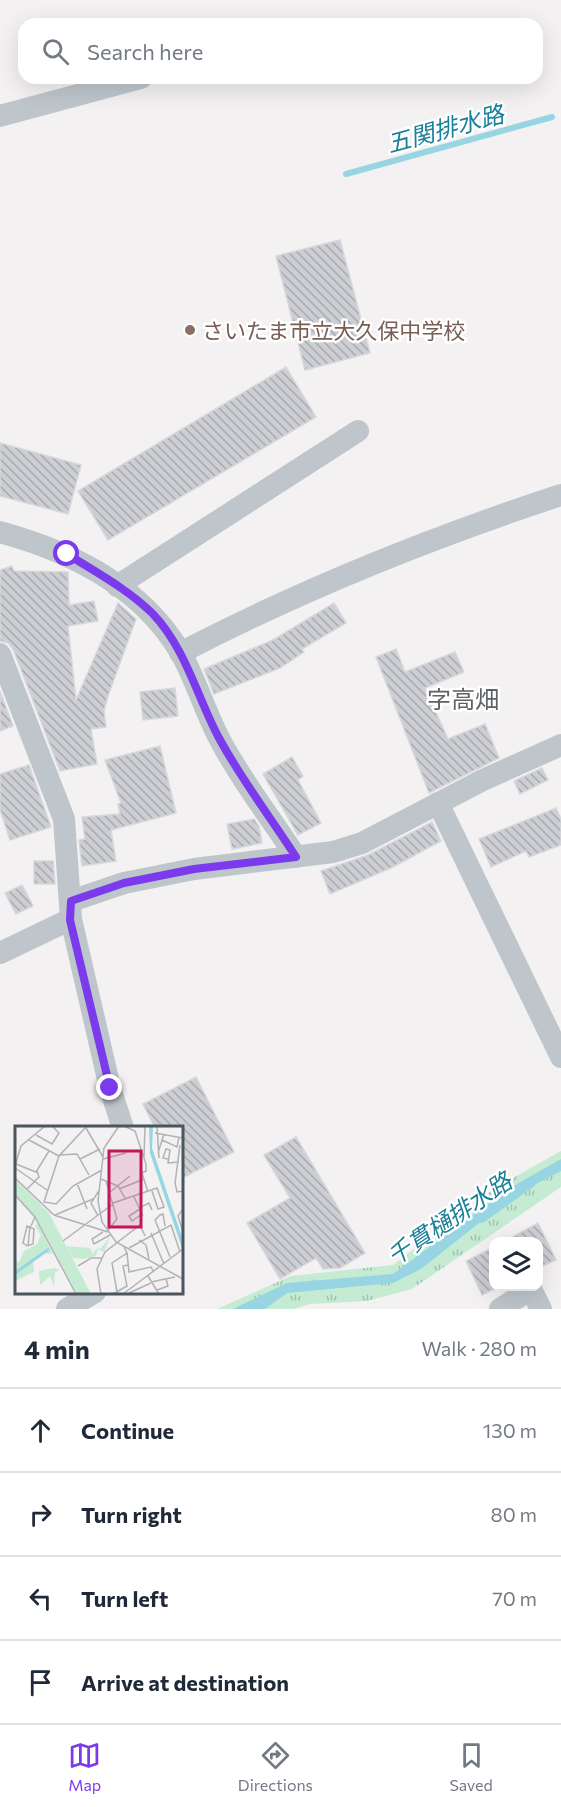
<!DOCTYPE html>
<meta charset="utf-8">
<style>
body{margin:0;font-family:Commissioner,"Noto Sans JP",sans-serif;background:#f2f2f3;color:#1f2937}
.controls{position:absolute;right:18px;bottom:18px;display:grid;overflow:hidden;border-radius:12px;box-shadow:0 6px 24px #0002}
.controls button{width:54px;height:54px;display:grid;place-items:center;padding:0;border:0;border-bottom:2px solid #e0e1e3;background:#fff;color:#1f2937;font:30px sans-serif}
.stop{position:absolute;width:18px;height:18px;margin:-14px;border:4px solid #7c3aed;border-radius:50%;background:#fff}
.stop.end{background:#7c3aed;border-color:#fff;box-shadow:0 2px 6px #0008}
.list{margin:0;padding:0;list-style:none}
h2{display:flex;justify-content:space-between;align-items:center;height:78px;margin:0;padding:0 24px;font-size:26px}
h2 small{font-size:20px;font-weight:400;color:#747a83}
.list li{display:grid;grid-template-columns:39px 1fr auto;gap:18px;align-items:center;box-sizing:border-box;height:84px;padding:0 24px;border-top:2px solid #e0e1e3}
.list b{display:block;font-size:22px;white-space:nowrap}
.list em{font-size:20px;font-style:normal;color:#747a83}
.icon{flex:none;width:33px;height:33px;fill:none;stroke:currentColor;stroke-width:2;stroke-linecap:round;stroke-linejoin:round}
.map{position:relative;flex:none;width:561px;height:1309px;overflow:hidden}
.search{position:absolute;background:#fff;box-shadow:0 6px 24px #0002;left:18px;right:18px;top:18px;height:66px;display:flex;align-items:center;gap:15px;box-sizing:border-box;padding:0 21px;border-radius:18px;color:#747a83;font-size:22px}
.sheet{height:414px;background:#fff}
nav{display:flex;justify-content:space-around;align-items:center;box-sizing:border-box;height:84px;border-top:2px solid #e0e1e3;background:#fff;font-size:16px;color:#747a83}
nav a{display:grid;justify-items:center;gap:3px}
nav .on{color:#7c3aed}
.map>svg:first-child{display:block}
</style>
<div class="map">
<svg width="561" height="1309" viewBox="0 0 561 1309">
<defs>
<pattern id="park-tufts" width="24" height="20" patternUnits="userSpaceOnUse" patternTransform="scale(1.5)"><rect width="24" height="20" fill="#c5ebd3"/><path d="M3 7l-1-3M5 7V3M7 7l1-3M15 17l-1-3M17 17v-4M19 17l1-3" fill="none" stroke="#a2c1ae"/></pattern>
<pattern id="building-back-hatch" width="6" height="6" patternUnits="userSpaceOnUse" patternTransform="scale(1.5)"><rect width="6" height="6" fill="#ccced3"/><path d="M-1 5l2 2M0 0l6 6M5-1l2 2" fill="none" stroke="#a8aaae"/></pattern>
</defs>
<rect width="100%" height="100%" fill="#f3f1f1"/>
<!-- park -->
<path fill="url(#park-tufts)" d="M561 1151V1187L412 1289 367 1301 310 1304 294 1309H217L291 1276 393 1265 495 1188Z"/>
<!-- water -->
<path fill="#97d5e3" d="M561 1159V1171L513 1196 421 1269 393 1283 287 1293 265 1309H233L287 1283 393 1274 508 1189Z"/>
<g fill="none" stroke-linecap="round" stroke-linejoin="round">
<!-- stream -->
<path stroke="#97d5e3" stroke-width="6" d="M346 174 552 117
M482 1220 532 1184"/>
</g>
<!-- building -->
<path fill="url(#building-back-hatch)" stroke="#d6d8dc" stroke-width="1.5" d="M340 240 370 353 305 370 276 256Z
M286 367 316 417 108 540 78 491Z
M0 443 81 465 68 514 0 496Z
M12 566 14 571 68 572 69 605 94 601 98 621 68 626 76 700 118 603 136 619 108 696 104 711 106 727 91 729 97 764 60 771 13 649 8 643 0 641V570Z
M334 603 346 623 302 649 304 652 280 668 214 694 204 669 273 640Z
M396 649 405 672 455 652 464 672 425 688 448 739 485 724 499 758 429 793 376 657Z
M175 688 178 716 143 720 140 692Z
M0 691 13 726 0 731Z
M160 746 176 813 111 830 116 861 82 866 79 840 85 839 82 817 120 814 118 804 121 803 105 760Z
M292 757 303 776 298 780 321 823 298 835 263 774Z
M29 765 51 827 10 840 0 810V774Z
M542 768 548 780 520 794 514 781Z
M556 808 561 819V845L529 857 526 851 491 867 479 839Z
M254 819 259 826 262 843 232 849 227 824Z
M432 822 441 841 393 867 330 894 321 871 368 855Z
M34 861H53L55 884H34Z
M22 885 33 906 16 914 5 893Z
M196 1077 234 1152 182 1178V1128H155L143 1104Z
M296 1137 365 1253 340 1268 323 1269 316 1258 280 1279 247 1223 290 1198 264 1155Z
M538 1223 556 1260 538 1268V1242H503Z
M494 1247V1289L482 1295 466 1261Z"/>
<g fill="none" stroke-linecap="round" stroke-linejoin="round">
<!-- minor -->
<path stroke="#bec6cc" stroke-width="22" d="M0 116 141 78
M0 532C70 551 140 586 179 650 195 677 204 709 219 738 240 779 271 818 296 857
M117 586 358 431
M180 653C303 589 430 538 561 495
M0 654 64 819 71 919 110 1088 123 1128
M438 803 561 1057
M71 901 124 883 194 869 333 852 362 843 483 780 561 745
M0 953 71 919
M67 1309 95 1292
M500 1309 531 1289 541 1309"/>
</g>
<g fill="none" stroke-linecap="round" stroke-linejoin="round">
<!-- route -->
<path stroke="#7c3aed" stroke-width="8" d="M67 554C96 572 129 590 153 614 186 649 197 697 219 738 241 779 271 818 296 857L194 869 124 883 71 901 70 920 110 1088"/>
</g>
<!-- markers -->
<circle fill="#8d6e63" stroke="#fff" stroke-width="2" cx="190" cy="330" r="6"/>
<g text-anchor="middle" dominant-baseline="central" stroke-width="5" stroke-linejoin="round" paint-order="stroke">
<!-- education labels -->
<g font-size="22" fill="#785e54" stroke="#fff" text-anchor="start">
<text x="202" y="330">さいたま市立大久保中学校</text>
</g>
<!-- water labels -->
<g font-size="24" font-style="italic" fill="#1b8098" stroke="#fff">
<text transform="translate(445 128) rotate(-15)">五関排水路</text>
<text transform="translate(449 1218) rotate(-34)">千貫樋排水路</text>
</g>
<!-- neighbourhood labels -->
<g font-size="24" fill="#5e6265" stroke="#fff">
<text x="463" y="698">字高畑</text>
</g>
</g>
<!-- overview -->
<g transform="translate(15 1126)">
<rect width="168" height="168" fill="#f3f1f1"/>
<path d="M0 53 34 87 76 168H62L23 95 0 68Z" fill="#c5ebd3"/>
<path d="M23 97 38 128 25 127 18 135 19 146 0 155V135L4 136 9 125 22 118 26 109 20 100ZM39 142 45 144 40 146 39 161 35 150 25 159 24 145Z" fill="#c5ebd3"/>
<path d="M95 111 89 126 83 123 81 130 68 133 58 132 51 120 75 122 78 128 81 123 86 122Z" fill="#c5ebd3"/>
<path d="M134 0H138L137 22 168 114V125L135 27Z" fill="#97d5e3"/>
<path fill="none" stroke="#97d5e3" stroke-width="3" d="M0 147 34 123"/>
<path fill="none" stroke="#b0b3b6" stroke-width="1.5" d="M104 0 89 22 83 75 87 96 101 116 168 153M109 0 120 5 131 38V45L127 47 133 66M142 0 144 32M71 1 44 30 29 76 41 78 58 60 87 44M71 2 88 31M140 7 168 12M21 9 37 18 44 7 37 0M14 14 44 30M147 14 162 21 164 11M165 19 160 57 162 66 168 65M143 27 149 8M44 29 62 28 74 49M129 31 130 0M65 33 85 23M88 33 111 27M153 33 148 32 151 23 155 24 153 37 164 36M1 38 21 46 34 25M0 40 6 20 30 0M0 42 32 64M0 52 39 89 93 106M86 53 103 60 111 74M91 55 102 93 93 104M62 57 72 83M12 63 24 51 22 45M104 63 129 53M95 66 115 50M0 69 20 91 16 100M119 71 128 90M98 77 142 62 149 81 143 83 137 65M124 82 134 77 137 84M125 83 114 90 117 95 127 88M168 83 163 90 168 106M40 89 78 73M83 90 76 77 85 63M20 91 61 168M12 100 19 103 18 118 12 120 8 117ZM150 100 148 88 145 89 140 94 155 131M88 106 77 113 79 118 95 109M136 107 149 138M124 114 131 119 134 133M48 115 98 78M13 120 15 100M114 122 156 99 165 126M112 127 114 146 136 141 138 145M63 140 76 132H87M133 150 144 168M136 156 160 151M142 164 153 160 151 153M102 166 97 137 112 127 109 121M114 167 136 157M86 168 82 143 90 126 125 99 130 110M98 168 112 160 108 140 113 139M108 168 168 123"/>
<path fill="#c2185b" fill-opacity="0.15" stroke="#c2185b" stroke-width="3" d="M94 25H126V101H94Z"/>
<rect width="168" height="168" fill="none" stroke="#4b555d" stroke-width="3"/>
</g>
</svg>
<div class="controls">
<button><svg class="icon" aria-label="layers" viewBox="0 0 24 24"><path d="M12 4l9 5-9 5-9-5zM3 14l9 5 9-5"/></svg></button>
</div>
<div class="stop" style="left:67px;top:554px"></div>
<div class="stop end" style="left:110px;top:1088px"></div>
<div class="search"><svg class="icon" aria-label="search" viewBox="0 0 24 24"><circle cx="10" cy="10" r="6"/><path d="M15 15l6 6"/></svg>Search here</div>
</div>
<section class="sheet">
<h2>4 min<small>Walk · 280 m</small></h2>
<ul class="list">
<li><svg class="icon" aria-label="ahead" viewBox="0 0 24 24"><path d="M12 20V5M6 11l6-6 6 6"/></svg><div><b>Continue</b></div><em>130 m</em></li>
<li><svg class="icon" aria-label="right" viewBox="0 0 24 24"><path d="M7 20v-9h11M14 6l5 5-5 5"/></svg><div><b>Turn right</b></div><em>80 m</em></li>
<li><svg class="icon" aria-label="left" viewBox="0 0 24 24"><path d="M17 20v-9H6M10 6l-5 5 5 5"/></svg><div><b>Turn left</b></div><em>70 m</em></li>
<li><svg class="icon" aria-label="arrive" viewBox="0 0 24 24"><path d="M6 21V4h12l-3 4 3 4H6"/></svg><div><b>Arrive at destination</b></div></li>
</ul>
</section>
<nav>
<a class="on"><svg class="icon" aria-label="map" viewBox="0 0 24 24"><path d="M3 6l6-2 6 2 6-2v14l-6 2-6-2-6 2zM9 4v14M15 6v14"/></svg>Map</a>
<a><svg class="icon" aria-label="directions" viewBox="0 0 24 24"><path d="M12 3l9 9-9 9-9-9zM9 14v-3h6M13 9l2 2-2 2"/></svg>Directions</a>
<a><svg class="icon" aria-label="saved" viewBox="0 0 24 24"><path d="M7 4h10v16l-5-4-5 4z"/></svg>Saved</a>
</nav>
